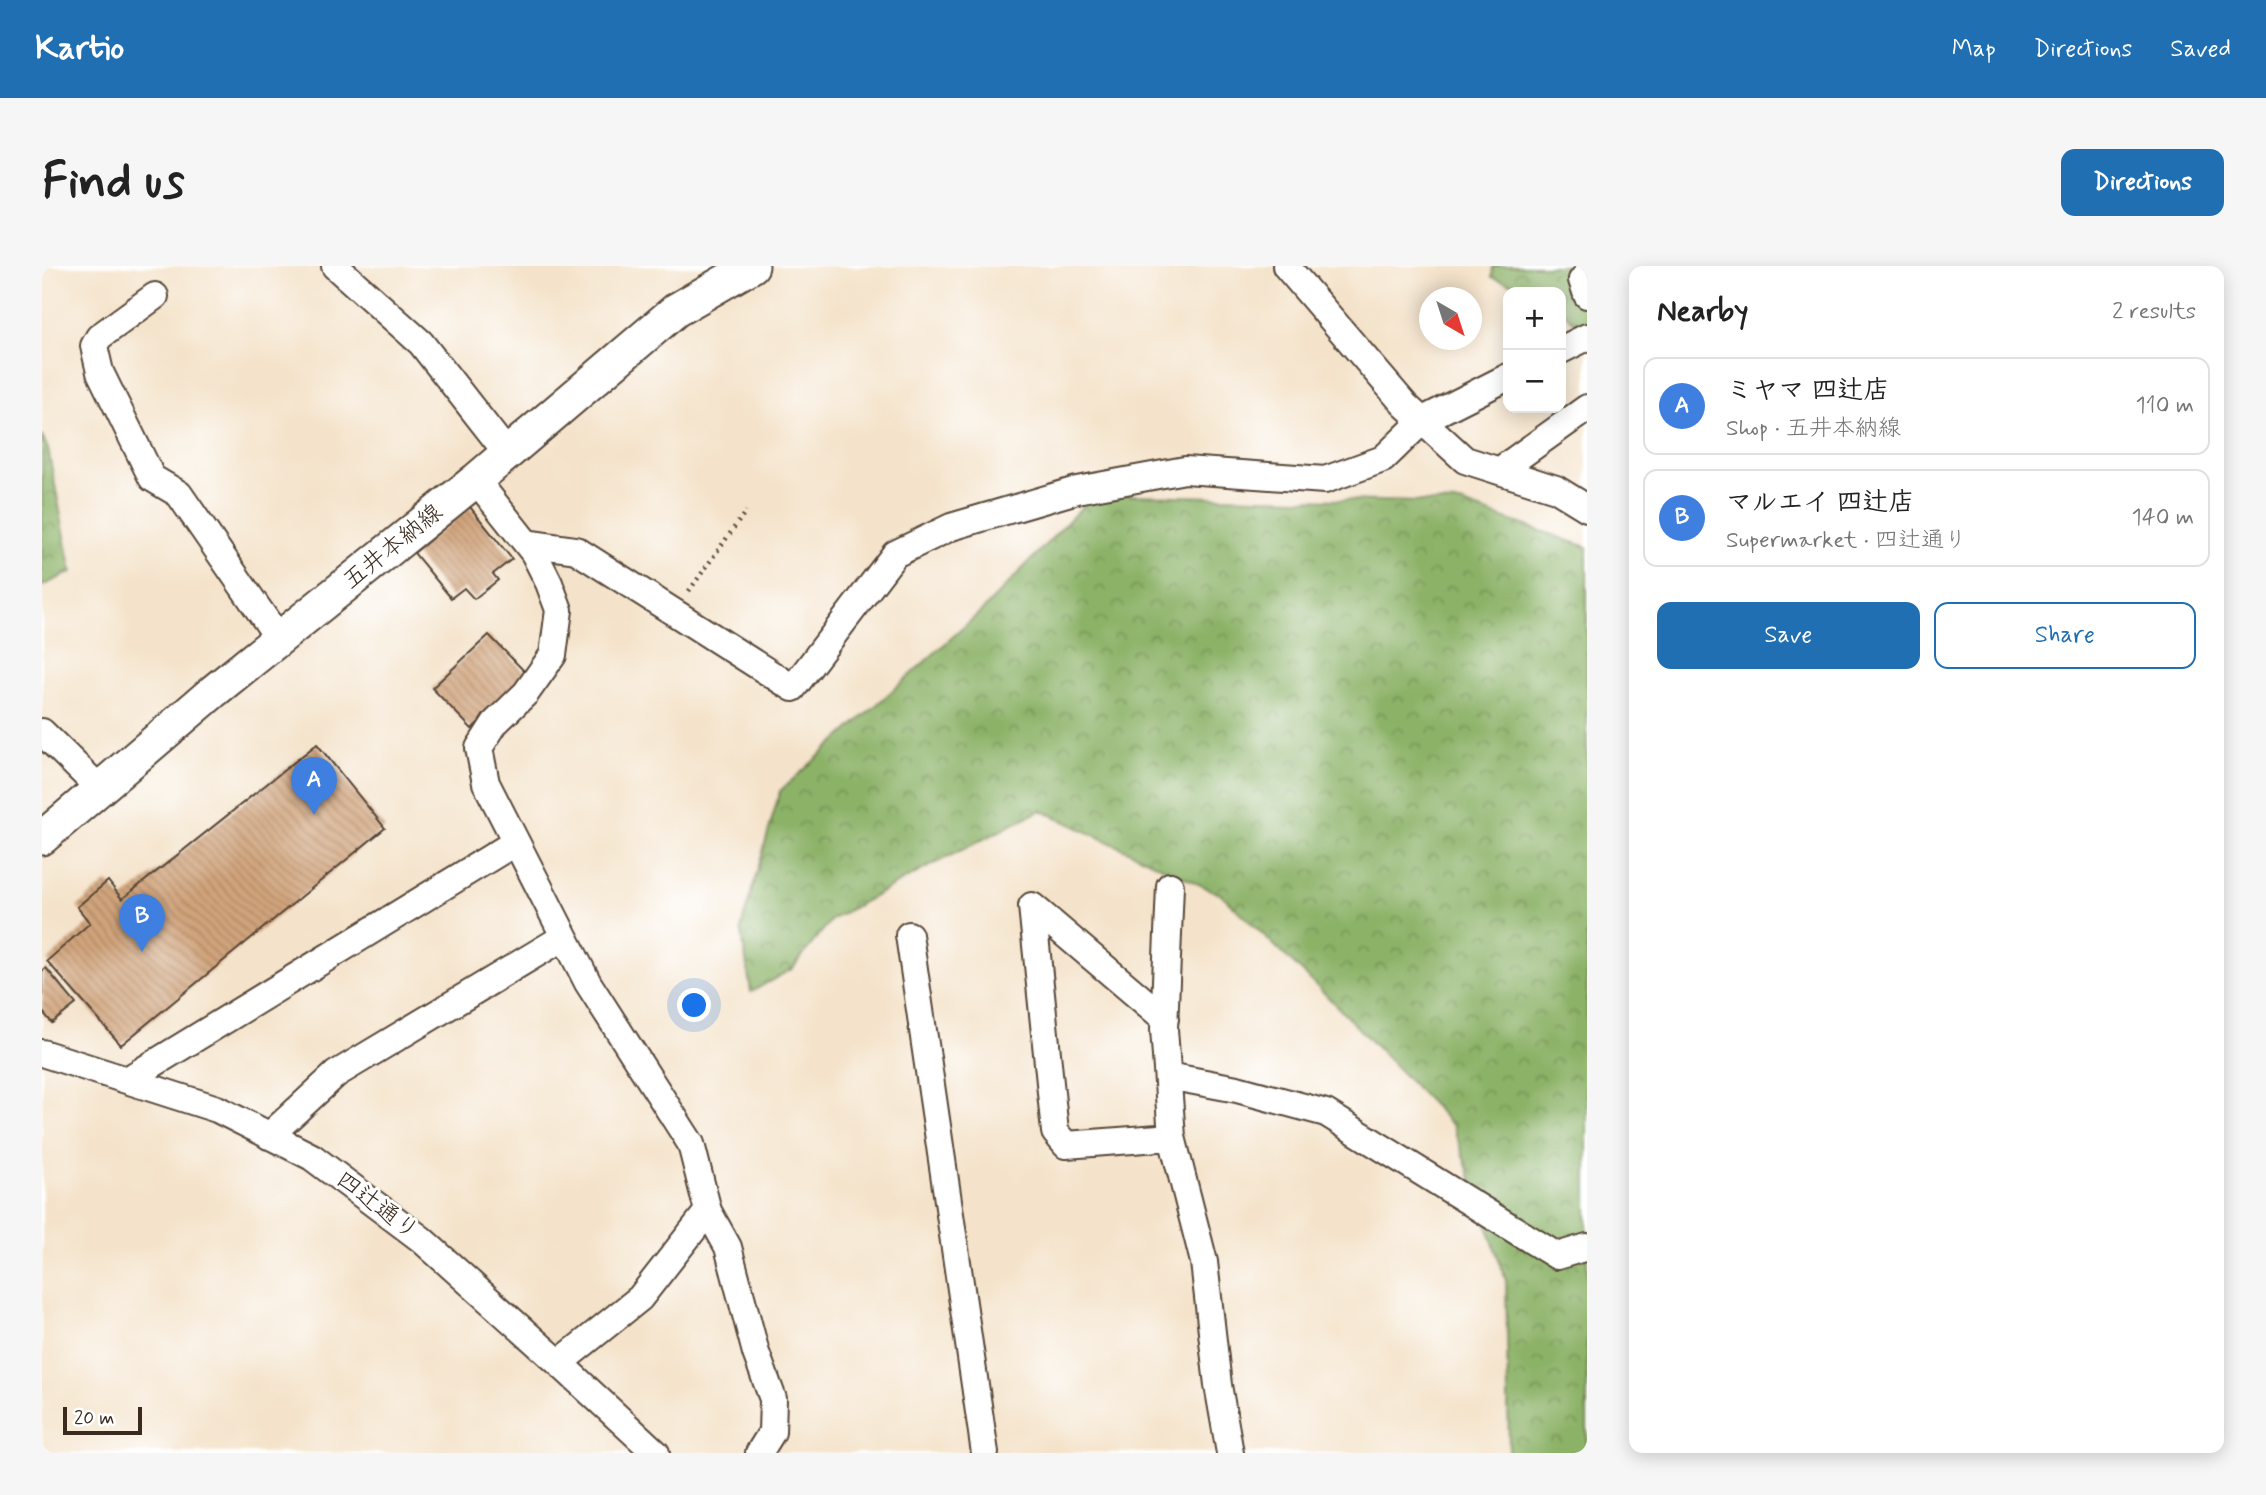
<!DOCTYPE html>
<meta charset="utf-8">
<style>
body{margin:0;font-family:Mynerve,"Klee One",sans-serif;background:#f6f6f6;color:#222}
.controls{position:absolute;right:21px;top:21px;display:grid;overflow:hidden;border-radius:14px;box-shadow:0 4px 18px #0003}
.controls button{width:63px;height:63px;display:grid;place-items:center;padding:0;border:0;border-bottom:2px solid #e0e0e0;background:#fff;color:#222;font:35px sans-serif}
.compass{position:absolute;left:1377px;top:21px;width:63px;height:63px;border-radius:50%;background:#fff;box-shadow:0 4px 18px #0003;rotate:141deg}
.scale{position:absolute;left:21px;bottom:18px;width:79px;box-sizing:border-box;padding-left:7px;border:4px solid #3b2a1e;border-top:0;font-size:19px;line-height:24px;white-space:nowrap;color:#3b2a1e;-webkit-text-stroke:5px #fff;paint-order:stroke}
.you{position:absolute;left:653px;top:740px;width:24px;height:24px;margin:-18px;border:5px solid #fff;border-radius:50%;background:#1a73e8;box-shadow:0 0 0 10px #1a73e833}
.badge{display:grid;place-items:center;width:46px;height:46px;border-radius:50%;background:#1f6fb2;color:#fff;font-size:23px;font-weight:700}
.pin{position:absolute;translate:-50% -58px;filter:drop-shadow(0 2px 4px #0008)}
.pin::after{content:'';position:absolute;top:37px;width:24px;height:21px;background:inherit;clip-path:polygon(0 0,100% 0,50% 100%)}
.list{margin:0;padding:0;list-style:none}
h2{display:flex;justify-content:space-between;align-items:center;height:91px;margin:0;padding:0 28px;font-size:30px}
h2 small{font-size:23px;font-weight:400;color:#767676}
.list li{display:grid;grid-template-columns:46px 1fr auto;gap:21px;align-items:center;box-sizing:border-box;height:98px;margin:0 14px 14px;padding:0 14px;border:2px solid #e0e0e0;border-radius:14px}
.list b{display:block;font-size:26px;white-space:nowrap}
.list p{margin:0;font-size:23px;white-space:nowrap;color:#767676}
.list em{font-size:23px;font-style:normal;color:#767676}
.actions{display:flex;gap:14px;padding:21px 28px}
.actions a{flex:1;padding:16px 0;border:2px solid #1f6fb2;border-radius:14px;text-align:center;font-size:24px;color:#1f6fb2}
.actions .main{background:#1f6fb2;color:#fff}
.map{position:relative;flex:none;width:1545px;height:1187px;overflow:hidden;border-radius:14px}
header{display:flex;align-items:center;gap:42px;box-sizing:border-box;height:98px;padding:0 35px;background:#1f6fb2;color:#fff}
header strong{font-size:33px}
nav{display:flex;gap:38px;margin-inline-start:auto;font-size:24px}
.intro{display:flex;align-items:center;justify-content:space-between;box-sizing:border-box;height:168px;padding:0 42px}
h1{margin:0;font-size:49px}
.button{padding:18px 32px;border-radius:14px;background:#1f6fb2;color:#fff;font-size:24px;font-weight:700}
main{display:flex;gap:42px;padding:0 42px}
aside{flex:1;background:#fff;border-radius:14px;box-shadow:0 4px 18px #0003}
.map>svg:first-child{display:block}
</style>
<header>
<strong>Kartio</strong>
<nav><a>Map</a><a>Directions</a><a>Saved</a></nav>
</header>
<div class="intro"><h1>Find us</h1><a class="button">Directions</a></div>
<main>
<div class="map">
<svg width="1545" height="1187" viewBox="0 0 1545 1187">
<defs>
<pattern id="forest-crowns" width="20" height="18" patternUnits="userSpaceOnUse" patternTransform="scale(1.75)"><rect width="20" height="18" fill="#8cb267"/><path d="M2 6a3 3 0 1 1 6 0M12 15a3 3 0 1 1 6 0" fill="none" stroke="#749154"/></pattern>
<pattern id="building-back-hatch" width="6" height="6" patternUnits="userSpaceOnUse" patternTransform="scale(1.75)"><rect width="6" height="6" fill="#d1a47c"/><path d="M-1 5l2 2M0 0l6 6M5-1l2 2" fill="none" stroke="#ab8665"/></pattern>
</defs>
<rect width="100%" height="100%" fill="#fff"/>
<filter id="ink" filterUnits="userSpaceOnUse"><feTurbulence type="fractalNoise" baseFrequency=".0143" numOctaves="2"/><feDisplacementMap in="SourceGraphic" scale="14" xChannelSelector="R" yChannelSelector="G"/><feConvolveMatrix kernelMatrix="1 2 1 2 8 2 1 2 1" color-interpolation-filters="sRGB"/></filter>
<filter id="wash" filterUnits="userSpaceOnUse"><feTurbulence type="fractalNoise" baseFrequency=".00686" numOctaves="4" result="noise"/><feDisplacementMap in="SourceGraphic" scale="28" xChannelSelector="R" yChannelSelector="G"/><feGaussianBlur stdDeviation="1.57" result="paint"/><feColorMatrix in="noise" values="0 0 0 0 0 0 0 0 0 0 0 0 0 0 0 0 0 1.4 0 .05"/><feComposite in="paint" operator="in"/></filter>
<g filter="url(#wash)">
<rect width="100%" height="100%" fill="#f4e3ca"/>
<!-- forest -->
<path fill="url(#forest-crowns)" stroke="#646e42" stroke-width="2" d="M1451 0H1545V67L1519 44V26H1493L1450 11Z
M0 169 6 183 30 306 0 320Z
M1052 228 1418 237 1545 281V1187H1467L1464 1015 1411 860 1284 729 1180 629 999 544 882 603 790 653 750 703 709 726 699 662 738 525 943 342Z"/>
<g id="blocks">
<!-- building -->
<path fill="url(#building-back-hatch)" d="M428 241 470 293 451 308 456 314 432 333 422 322 409 332 372 287Z
M447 369 485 408 430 463 390 422Z
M275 478 343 562 79 779 5 695 48 657 35 641 66 615 80 633Z
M4 702 34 738 10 757 0 745V705Z"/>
</g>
</g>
<g filter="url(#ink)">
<use href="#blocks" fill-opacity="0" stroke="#574638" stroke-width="2"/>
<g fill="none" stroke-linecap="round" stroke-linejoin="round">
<defs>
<path id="minor" d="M293 0 379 77 465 187
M1244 0 1363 139 1423 194 1514 223 1545 242
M1545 8 1540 14 1545 29
M113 30 57 71 52 80 58 106 110 212 137 228 237 373
M1519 84 1545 71
M1457 205 1545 142
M434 214 492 287 507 317 517 344 511 389 484 427 453 457 437 482 444 517 546 717 649 878 666 945 686 981 714 1087 731 1133 730 1166 717 1187
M484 277 534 284 751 422 853 288 909 261 1035 224 1143 204 1283 214 1341 193 1381 154 1466 111
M0 466 58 523
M1128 620 1122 763 1130 871 1162 996 1176 1119 1188 1187
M867 669 943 1187
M1123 753 990 640 1013 866 1024 879 1130 871
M0 787 175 843 270 891 379 973 517 1097 614 1187
M1126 810 1195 823 1284 847 1515 990 1545 981
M85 814 474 576
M227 870 294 808 522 671
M517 1097 598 1032 666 945"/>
<path id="major" d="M0 572 172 425 434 214 634 44 710 0"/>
</defs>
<!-- minor casing -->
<use href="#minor" stroke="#574638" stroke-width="30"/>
<!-- major casing -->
<use href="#major" stroke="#574638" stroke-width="37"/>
<!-- path -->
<path stroke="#574638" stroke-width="4.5" stroke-dasharray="2 5" stroke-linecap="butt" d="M647 325 704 245"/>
<!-- minor -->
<use href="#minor" stroke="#fff" stroke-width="26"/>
<!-- major -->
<use href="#major" stroke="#fff" stroke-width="33"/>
</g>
</g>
<g text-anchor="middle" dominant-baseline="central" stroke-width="6" stroke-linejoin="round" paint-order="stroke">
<!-- street labels -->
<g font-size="24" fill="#3b2a1e" stroke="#fff">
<text transform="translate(351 281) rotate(-39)">五井本納線</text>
<text transform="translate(335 940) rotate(37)">四辻通り</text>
</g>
</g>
</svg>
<div class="controls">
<button>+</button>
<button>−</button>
</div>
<svg class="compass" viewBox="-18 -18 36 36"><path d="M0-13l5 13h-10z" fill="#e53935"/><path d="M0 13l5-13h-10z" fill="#767676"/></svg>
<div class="scale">20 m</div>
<div class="you"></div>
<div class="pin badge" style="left:272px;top:549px;background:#3f7fe0">A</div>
<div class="pin badge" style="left:100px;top:686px;background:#3f7fe0">B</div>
</div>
<aside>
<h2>Nearby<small>2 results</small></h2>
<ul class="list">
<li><span class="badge" style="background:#3f7fe0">A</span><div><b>ミヤマ 四辻店</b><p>Shop · 五井本納線</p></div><em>110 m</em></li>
<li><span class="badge" style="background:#3f7fe0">B</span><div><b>マルエイ 四辻店</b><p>Supermarket · 四辻通り</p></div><em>140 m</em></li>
</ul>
<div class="actions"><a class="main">Save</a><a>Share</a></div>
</aside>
</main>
